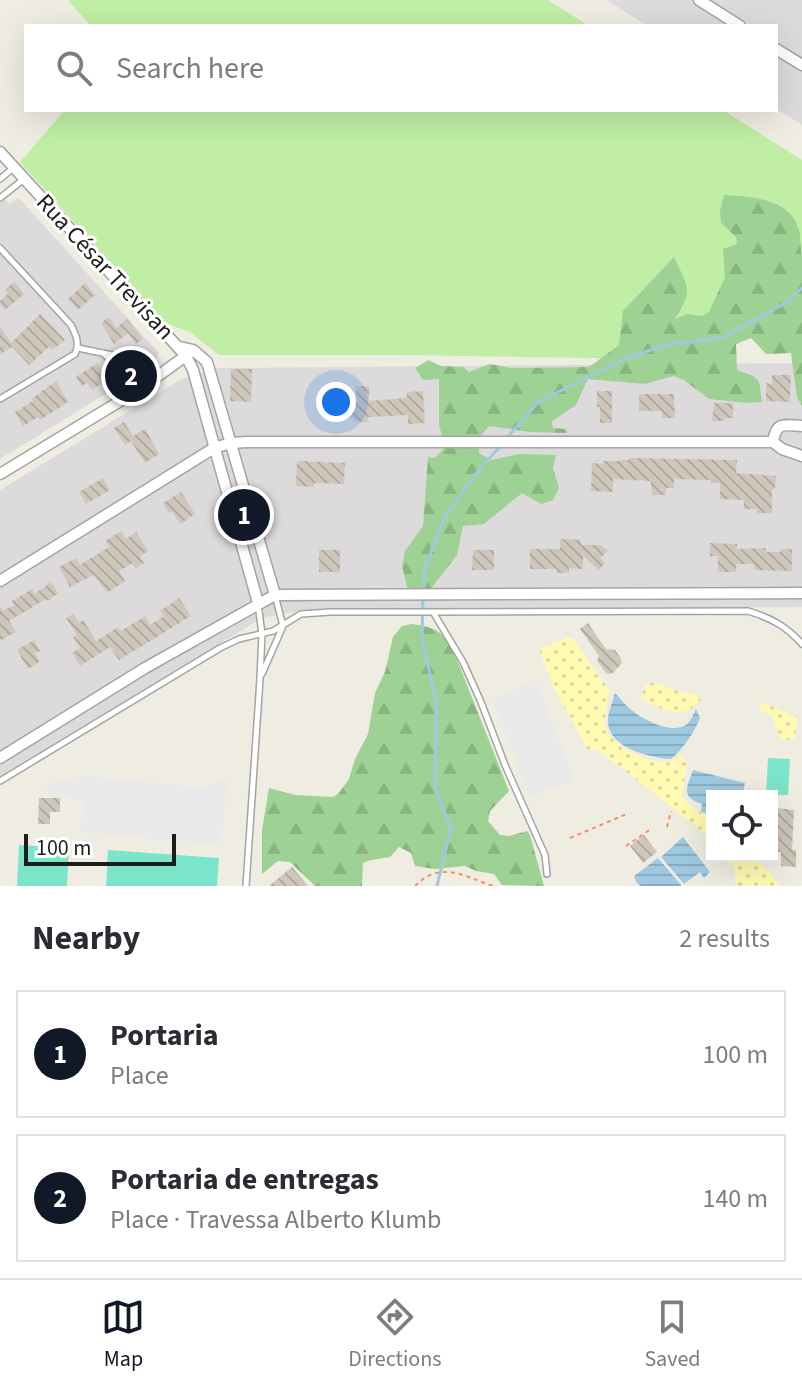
<!DOCTYPE html>
<meta charset="utf-8">
<style>
body{margin:0;font-family:"Source Sans 3",sans-serif;background:#f2f2f3;color:#2b2b33}
.controls{position:absolute;right:24px;bottom:24px;display:grid;overflow:hidden;border-radius:0px;box-shadow:0 8px 32px #0002}
.controls button{width:72px;height:72px;display:grid;place-items:center;padding:0;border:0;border-bottom:2px solid #e1e1e2;background:#fff;color:#2b2b33;font:40px sans-serif}
.scale{position:absolute;left:24px;bottom:20px;width:152px;box-sizing:border-box;padding-left:8px;border:4px solid #1d1d1d;border-top:0;font-size:22px;line-height:28px;white-space:nowrap;color:#1d1d1d;-webkit-text-stroke:6px #fff;paint-order:stroke}
.you{position:absolute;left:336px;top:402px;width:28px;height:28px;margin:-20px;border:6px solid #fff;border-radius:50%;background:#1a73e8;box-shadow:0 0 0 12px #1a73e833}
.badge{display:grid;place-items:center;width:52px;height:52px;border-radius:50%;background:#111827;color:#fff;font-size:26px;font-weight:700}
.pin{position:absolute;translate:-50% -50%;border:4px solid #fff;box-shadow:0 2px 8px #0006}
.list{margin:0;padding:0;list-style:none}
h2{display:flex;justify-content:space-between;align-items:center;height:104px;margin:0;padding:0 32px;font-size:34px}
h2 small{font-size:26px;font-weight:400;color:#7c7c81}
.list li{display:grid;grid-template-columns:52px 1fr auto;gap:24px;align-items:center;box-sizing:border-box;height:128px;margin:0 16px 16px;padding:0 16px;border:2px solid #e1e1e2;border-radius:0px}
.list b{display:block;font-size:30px;white-space:nowrap}
.list p{margin:0;font-size:26px;white-space:nowrap;color:#7c7c81}
.list em{font-size:26px;font-style:normal;color:#7c7c81}
.icon{flex:none;width:44px;height:44px;fill:none;stroke:currentColor;stroke-width:2;stroke-linecap:round;stroke-linejoin:round}
.map{position:relative;flex:none;width:802px;height:886px;overflow:hidden}
.search{position:absolute;background:#fff;box-shadow:0 8px 32px #0002;left:24px;right:24px;top:24px;height:88px;display:flex;align-items:center;gap:20px;box-sizing:border-box;padding:0 28px;border-radius:0px;color:#7c7c81;font-size:30px}
.sheet{height:392px;background:#fff}
nav{display:flex;justify-content:space-around;align-items:center;box-sizing:border-box;height:112px;border-top:2px solid #e1e1e2;background:#fff;font-size:22px;color:#7c7c81}
nav a{display:grid;justify-items:center;gap:4px}
nav .on{color:#111827}
.map>svg:first-child{display:block}
</style>
<div class="map">
<svg width="802" height="886" viewBox="0 0 802 886">
<defs>
<pattern id="forest-firs" width="22" height="20" patternUnits="userSpaceOnUse" patternTransform="scale(2)"><rect width="22" height="20" fill="#9ed294"/><path d="M5 1l3.5 6h-7zM16 11l3.5 6h-7z" fill="#88b47f"/></pattern>
<pattern id="sand-dots" width="8" height="8" patternUnits="userSpaceOnUse" patternTransform="scale(2)"><rect width="8" height="8" fill="#fff9b1"/><path d="M2 2h.1M6 6h.1" fill="none" stroke="#dad598" stroke-width="1.8" stroke-linecap="round"/></pattern>
<pattern id="water-rules" width="6" height="5" patternUnits="userSpaceOnUse" patternTransform="scale(2)"><rect width="6" height="5" fill="#9fc9e0"/><path d="M0 2.5h6" fill="none" stroke="#88acc0"/></pattern>
<pattern id="building-back-hatch" width="6" height="6" patternUnits="userSpaceOnUse" patternTransform="scale(2)"><rect width="6" height="6" fill="#cfc7bb"/><path d="M-1 5l2 2M0 0l6 6M5-1l2 2" fill="none" stroke="#b1aaa0"/></pattern>
</defs>
<rect width="100%" height="100%" fill="#efede2"/>
<!-- residential -->
<path fill="#dcdada" d="M607 0H802V125L776 109V26H647Z
M0 193 9 204 19 198 159 353 154 364 0 459Z
M802 363V607L301 611 281 614 260 619 0 776V490L180 380 215 368Z"/>
<!-- grass -->
<path fill="#bfeea4" d="M68 0H548L589 26H91Z
M65 110H723L802 160V300L659 359 396 355H219L190 332 165 323 20 162Z"/>
<!-- forest -->
<path fill="url(#forest-firs)" d="M724 195C752 197 790 198 799 230 801 238 800 248 802 255V406L797 397 791 353 766 354 751 338 736 344 737 370C762 379 759 377 762 402L748 403 709 399 684 380 674 376 644 384 588 379 576 405 552 421 553 428 566 429 567 433 530 432 489 426 478 439 479 453 491 460 519 454 556 455 553 468 559 488 553 500 541 504 522 493 484 524 463 526 457 555 426 595 407 587 402 566 405 551 423 526 428 457 435 458 445 447 439 425V379L423 380 415 368 428 360 441 366 463 367 469 372 490 364 512 368 589 367 619 345 623 311 674 257C688 288 694 288 675 319L687 314 702 316 709 312 725 277 723 249 737 244 736 237 721 223 720 210Z
M412 624C429 626 438 629 450 642L509 791 490 811 488 821 500 835 509 836 527 831 530 835 544 886 502 885 494 874 476 871 465 866 435 869 415 866 411 853 399 847 390 857 371 860 363 863 362 886H315L290 862 278 861 262 874V830L269 788 295 795 333 797 338 794 349 779 355 759 368 734 375 693 385 672 393 637 402 626Z"/>
<!-- sand -->
<path fill="url(#sand-dots)" d="M571 636 609 690C608 701 603 717 606 728 610 745 653 767 670 761 672 761 680 754 681 754L687 764 682 796C691 807 698 814 712 816V842L697 827 615 763 597 750 587 749 554 688 539 649Z
M654 682 683 693 698 694 701 700C683 721 660 711 641 697L645 686Z
M762 702 798 718 795 738 790 740 780 739 773 717 759 709Z
M725 856H756L780 886H738L735 882V869Z"/>
<!-- pitch -->
<path fill="#7ae5c9" d="M768 758 790 759 788 795H766Z
M19 845 69 848 67 886H17Z
M108 850 219 858 217 886H106Z"/>
<!-- parking -->
<path fill="#e9e9e9" d="M536 680 574 780 530 796 493 700Z
M85 776 202 788 227 779 221 845 81 832 82 800 46 795 47 784Z"/>
<!-- water -->
<path fill="url(#water-rules)" d="M615 693C620 698 623 703 628 707 640 718 670 735 686 725 691 721 693 715 696 709L700 718C694 733 683 749 671 759 649 758 605 747 608 718 609 710 613 701 615 693Z
M693 770 745 783 742 796H712V814L701 812 702 804C680 797 687 787 693 770Z
M683 837 710 872 704 878 700 872 684 884 661 857Z
M658 858 681 885V886H641L636 882 634 876Z"/>
<g fill="none" stroke-linecap="round" stroke-linejoin="round">
<!-- stream -->
<path stroke="#9fc9e0" stroke-width="3" d="M506 439 538 402 627 358 666 345 722 338 789 301 802 288
M424 590V571L444 518 474 476 501 445
M423 597 422 637 436 703 435 788 451 828 437 886"/>
</g>
<!-- building -->
<path fill="url(#building-back-hatch)" d="M14 281 24 294 5 310 0 304V301L8 294 5 290Z
M85 283 95 295 78 310 68 299Z
M40 314 65 340 52 350 49 347 29 365 12 347 0 354V326L11 343Z
M109 317 116 328 127 319 143 339 136 344 128 333 114 344 101 323Z
M97 363 107 379 92 390 87 383 82 386 76 377Z
M231 369H252L251 402 230 401Z
M772 375H791L790 402 766 401V383L772 384Z
M56 381 68 402 40 420 38 417 23 426 15 412 33 401 31 399Z
M356 386H369V401L407 398V392L423 391 425 423 408 424V415L368 417 367 422 353 421V418H345L346 402H356Z
M597 391H612V423H600V407H597Z
M639 394H674L675 418H662V411H639Z
M714 403H733V418H726L724 421H712Z
M124 422 133 436 145 429 159 454 145 463 131 441 125 445 114 428Z
M629 458 737 460 736 473 776 476 775 489H772V513H757V509H744V500L720 499V483H711V480L674 479V488H666V495H652L651 482 650 481 613 479V492L591 491 592 463 603 464V461H620V460H629Z
M297 461 345 463 344 484 314 483V487L296 486Z
M103 478 110 490 86 504 79 492Z
M181 492 195 514 180 524 172 511 169 513 163 503Z
M121 531 126 539 136 532 148 551 140 556 144 563 136 568 133 563 119 571 125 581 107 593 94 575 70 587 59 567 76 558 80 565 109 547 105 541Z
M560 539 581 540V545H601L608 551 600 558 605 563 599 570 583 556V569L569 568V573H557V569H530V549H560Z
M710 543 737 544V549L765 548 766 552H780L781 549H792V571L754 570V564H736V572H718V556H710Z
M319 550H340V572H319Z
M473 550H494V570H472Z
M51 582 58 593 48 601 46 599 9 621 16 632 0 641V606L3 611 14 605 12 601 32 589 35 594Z
M179 598 191 616 119 660 110 647 80 666 72 653 80 648 73 637 77 635 66 618 73 614 79 623 83 620 96 641 118 627 121 631 145 616 150 625 164 616 160 611Z
M588 623 606 649 615 650 620 657 622 663 613 673 607 674 597 661 599 656 580 629Z
M34 640 40 651 35 653 40 661 28 669 17 650Z
M39 798H60V812H50V824H38Z
M775 808 794 810 792 850H796V867L781 866V852H774L775 825H772V815H775Z
M644 835 657 852 643 863 630 846Z
M292 867 308 886H269Z"/>
<g fill="none" stroke-linecap="round" stroke-linejoin="round">
<defs>
<path id="service" d="M0 179 13 168
M0 198 24 179
M0 248 71 325C76 335 80 343 75 354L0 399
M78 348 117 356 130 364 149 383
M104 354 139 388
M433 612 748 611C771 618 786 626 802 644
M262 674 283 626 275 595
M0 781 220 648 239 639 273 631 301 614 331 612H433L463 662 481 702 505 765 545 855 547 874
M246 886 260 679 262 634 258 604"/>
<path id="minor" d="M699 0 740 26
M776 49 802 65
M0 152 186 356 193 370 258 603
M180 347 193 350 207 362 275 595
M773 442C776 421 784 425 802 426
M0 474 140 389 191 352
M0 581 214 448 231 443 247 442H773L782 449 802 456
M0 758 145 668 275 595 802 593"/>
</defs>
<!-- service casing -->
<use href="#service" stroke="#a4a4a4" stroke-width="8"/>
<!-- minor casing -->
<use href="#minor" stroke="#a4a4a4" stroke-width="13"/>
<!-- path -->
<path stroke="#ff8864" stroke-width="2" stroke-dasharray="4 4" stroke-linecap="butt" d="M667 827 671 811
M570 838 629 813
M626 846 651 829
M415 886C441 860 463 876 493 886"/>
<!-- service -->
<use href="#service" stroke="#fff" stroke-width="5"/>
<!-- minor -->
<use href="#minor" stroke="#fff" stroke-width="10"/>
</g>
<g text-anchor="middle" dominant-baseline="central" stroke-width="6" stroke-linejoin="round" paint-order="stroke">
<!-- street labels -->
<g font-size="24" fill="#1d1d1d" stroke="#fff">
<text transform="translate(105 267) rotate(47)">Rua César Trevisan</text>
</g>
</g>
</svg>
<div class="controls">
<button><svg class="icon" aria-label="locate" viewBox="0 0 24 24"><circle cx="12" cy="12" r="6"/><path d="M12 2v4M12 18v4M2 12h4M18 12h4"/></svg></button>
</div>
<div class="scale">100 m</div>
<div class="you"></div>
<div class="pin badge" style="left:244px;top:515px">1</div>
<div class="pin badge" style="left:131px;top:376px">2</div>
<div class="search"><svg class="icon" aria-label="search" viewBox="0 0 24 24"><circle cx="10" cy="10" r="6"/><path d="M15 15l6 6"/></svg>Search here</div>
</div>
<section class="sheet">
<h2>Nearby<small>2 results</small></h2>
<ul class="list">
<li><span class="badge">1</span><div><b>Portaria</b><p>Place</p></div><em>100 m</em></li>
<li><span class="badge">2</span><div><b>Portaria de entregas</b><p>Place · Travessa Alberto Klumb</p></div><em>140 m</em></li>
</ul>
</section>
<nav>
<a class="on"><svg class="icon" aria-label="map" viewBox="0 0 24 24"><path d="M3 6l6-2 6 2 6-2v14l-6 2-6-2-6 2zM9 4v14M15 6v14"/></svg>Map</a>
<a><svg class="icon" aria-label="directions" viewBox="0 0 24 24"><path d="M12 3l9 9-9 9-9-9zM9 14v-3h6M13 9l2 2-2 2"/></svg>Directions</a>
<a><svg class="icon" aria-label="saved" viewBox="0 0 24 24"><path d="M7 4h10v16l-5-4-5 4z"/></svg>Saved</a>
</nav>
